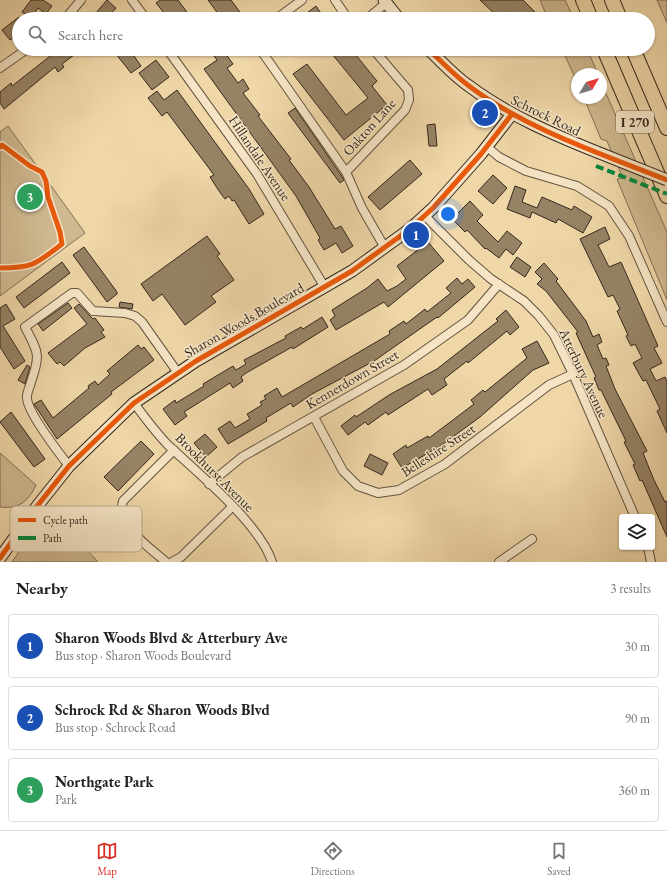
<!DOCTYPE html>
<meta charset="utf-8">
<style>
body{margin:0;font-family:"EB Garamond",serif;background:#f2f2f2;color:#222}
.controls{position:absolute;right:12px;bottom:12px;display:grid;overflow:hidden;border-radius:4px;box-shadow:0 1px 3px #0004}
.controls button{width:36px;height:36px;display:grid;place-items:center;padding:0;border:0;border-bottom:1px solid #e0e0e0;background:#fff;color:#222;font:20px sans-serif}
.compass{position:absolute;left:571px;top:68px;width:36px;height:36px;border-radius:50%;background:#fff;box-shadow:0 1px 3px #0004;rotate:52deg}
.you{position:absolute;left:448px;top:214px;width:14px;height:14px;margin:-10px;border:3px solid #fff;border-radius:50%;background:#1a73e8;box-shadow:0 0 0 6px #1a73e833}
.badge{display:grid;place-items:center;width:26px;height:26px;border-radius:50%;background:#d93025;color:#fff;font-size:13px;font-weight:700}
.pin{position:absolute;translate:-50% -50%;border:2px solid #fff;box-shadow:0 1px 4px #0006}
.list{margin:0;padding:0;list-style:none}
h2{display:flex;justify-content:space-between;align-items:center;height:52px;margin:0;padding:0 16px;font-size:17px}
h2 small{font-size:13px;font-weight:400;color:#767676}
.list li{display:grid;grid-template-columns:26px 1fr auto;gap:12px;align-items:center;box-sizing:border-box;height:64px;margin:0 8px 8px;padding:0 8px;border:1px solid #e0e0e0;border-radius:4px}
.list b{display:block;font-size:15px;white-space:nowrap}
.list p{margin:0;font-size:13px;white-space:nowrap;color:#767676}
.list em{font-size:13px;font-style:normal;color:#767676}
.icon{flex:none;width:22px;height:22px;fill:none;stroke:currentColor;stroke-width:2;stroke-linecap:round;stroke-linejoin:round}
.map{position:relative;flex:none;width:667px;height:562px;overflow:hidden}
.search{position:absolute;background:#fff;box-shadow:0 1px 3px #0004;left:12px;right:12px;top:12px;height:44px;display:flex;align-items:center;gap:10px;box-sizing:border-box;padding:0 14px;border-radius:22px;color:#767676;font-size:15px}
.sheet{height:268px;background:#fff}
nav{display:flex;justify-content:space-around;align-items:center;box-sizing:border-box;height:56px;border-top:1px solid #e0e0e0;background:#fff;font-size:11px;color:#767676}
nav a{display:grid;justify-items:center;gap:2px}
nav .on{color:#d93025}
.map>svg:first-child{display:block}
</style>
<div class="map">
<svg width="667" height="562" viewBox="0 0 667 562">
<rect width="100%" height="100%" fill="#efd7a8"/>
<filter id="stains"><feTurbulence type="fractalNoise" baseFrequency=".005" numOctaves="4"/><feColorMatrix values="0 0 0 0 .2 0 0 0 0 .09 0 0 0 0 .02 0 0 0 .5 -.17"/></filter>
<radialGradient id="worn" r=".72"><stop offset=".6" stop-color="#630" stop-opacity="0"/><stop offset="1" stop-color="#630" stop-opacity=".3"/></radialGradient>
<!-- green -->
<path fill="#cfb990" stroke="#827056" d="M540 0H565L574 19H548Z
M657 0H667V23Z
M562 49H587L598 74H577V82Z
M601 82 667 232V300L617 179 623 178 607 141 601 139 584 98H601Z
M8 126 85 233 0 296V132Z
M0 453 36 485C28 502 19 509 0 507Z
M49 509 98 562H12Z"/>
<!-- building -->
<path fill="#968365" stroke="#35271c" d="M31 0H43L52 6 46 14 38 8 31 18 22 12Z
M107 0 116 8 106 19H100L95 14Z
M160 0H178L192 19H169L156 3Z
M208 0H231L245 19H222Z
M480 0H523L536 13 531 19H500Z
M316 6 325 19H299Z
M19 17V34L10 40 2 30Z
M61 49H82L62 64 64 67 58 72 55 67 4 109 0 103V92L11 83 12 86 54 53V54Z
M123 49H143L134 56 141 66 131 73 116 54Z
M209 49H222L233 64 227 68 238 83 243 79 249 89 243 93 260 115 258 116 291 159 289 160 309 187 335 229 341 226 353 246 342 253 336 243 324 250 318 240 320 238 296 196 204 69 217 60Z
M328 49H351L377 81 372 86 387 105 344 140 293 74 307 64 346 115 368 98Z
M156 60 169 77 152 90 139 73Z
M177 90 249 189 264 214 249 224 234 200 232 201 229 196 225 199 219 191 210 177 214 175 167 112 162 116 148 98 157 91 164 100Z
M295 108 341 175 344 180 340 183 288 113Z
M435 124 437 146H429L427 125Z
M410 160 422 174 380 210 368 197Z
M493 175 507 188 493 204 478 191Z
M515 186 526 190 522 202 537 208 542 197 572 210 574 206 592 217 583 233 558 219 556 223 532 212 530 218 507 209Z
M470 201 483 215 477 221 498 242 507 231 522 243 513 255 506 249 499 258 486 248 485 249 467 230 465 232 452 219Z
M605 227 610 239 598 245 609 267 621 262 658 346 654 348 662 363 650 369 656 381 665 377 667 381V433L657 411 660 409 646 380 643 381 633 363 642 358 635 344 631 346 626 336 628 335 617 311 620 309 613 295 608 297 580 239Z
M207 236 220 254 217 256 234 280 211 296 216 302 185 325 162 294 153 301 141 284Z
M428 242 444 261 388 307 384 302 336 330 330 320 335 316 332 310 367 288 378 279 387 291 397 286 406 279 397 266Z
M84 247 117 292V294L107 302 73 255Z
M517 257 531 267 525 277 510 267Z
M62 262 70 273 24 308 16 297Z
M544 263 558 279 556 281 586 321 593 337 599 334 602 342 597 345 603 359 606 358 609 365 606 366 615 389 647 451 643 453 654 480 665 502 667 501V537L642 480 640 481 633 465 635 464 624 442 626 441 601 390H599L594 378 596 377 576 333 578 332 546 291 537 284 542 279 535 272Z
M457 278 462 284 468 279 475 287 438 318 437 317 374 361 312 394 293 407 291 403 266 418 267 421 228 444 218 429 230 421 235 428 250 419 247 414 262 405 260 402 266 399 264 396 277 388 282 397 390 334 389 331 404 321 406 324 425 309 427 312 451 293 446 288Z
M120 302 133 304 132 309 119 307Z
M68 303 72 308 43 331 38 324Z
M6 304 15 319 3 326 25 361 14 369 0 347V308Z
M79 304 93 319 95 318 104 330 101 332 105 337 85 348 64 366 60 362 57 364 48 353 87 324 74 308Z
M506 310 519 327 510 335 507 331 468 363 467 361 444 379 447 385 432 395 428 389 388 415 386 412 368 425 365 422 348 435 341 426 355 415 356 417 389 395 437 369 498 321 496 319Z
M322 317 328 327 293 349 292 347 246 373 241 377 243 381 233 388 230 383 184 412 187 416 175 425 163 409 175 400 176 403 204 386 203 384 233 366 236 370 246 364 244 360 286 338 285 336 301 327 303 329Z
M537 341 549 363 533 370 480 417 439 447 402 468 393 454 406 445 407 448 428 436 429 438 449 423 474 404 471 400 483 390 485 392 527 358 522 349Z
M138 345 141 349 144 347 154 360 111 392 112 394 57 439 34 404 41 400 53 418 89 388 88 386 95 381 98 385 110 374 107 371Z
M27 365 30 367 25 384 18 380Z
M11 412 45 459 34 467 0 422Z
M205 434 217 447 206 457 194 443Z
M141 441 154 454 118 491 104 477Z
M370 454 388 463 382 475 364 466Z"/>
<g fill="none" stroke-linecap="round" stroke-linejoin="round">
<defs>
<path id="street" d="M132 0 146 19
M335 0 348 19
M65 19 81 0
M276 19 302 0
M367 19 386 3
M167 49 257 174 324 286
M260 49 346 172 362 208 385 248
M0 68 27 49
M487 147 499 157 526 171 577 186 609 206 629 236 667 322
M346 172 405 110 409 100 408 90 373 49
M425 216 469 260 491 279 524 301 539 316 554 335 573 374 635 517
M134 403C145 418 156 433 169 446 199 474 260 524 272 562
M314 417 343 471 358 486 378 493 399 490 445 464 549 385 573 374
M69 466C59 453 29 415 27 399 26 393 30 387 31 382 41 354 38 352 25 327L72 293H77L93 311 125 313 135 316 142 322 178 373
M209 484 242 457 404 365 468 320 499 284
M648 547 651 562
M166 562C150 548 116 525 123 501L174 450
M172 562 181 557 232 507
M499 562 532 539"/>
<path id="secondary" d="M384 0 399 19
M428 49C441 61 454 76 469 86 508 115 552 134 597 152
M0 558 38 505 69 466 134 403 196 361 352 271 410 229 434 207 481 154 512 114"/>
<path id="highway" d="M583 0 591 19
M612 0 620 19
M604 49 667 196
M633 49 667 128"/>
</defs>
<!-- street casing -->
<use href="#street" stroke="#64533f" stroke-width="10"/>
<!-- secondary casing -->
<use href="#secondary" stroke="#35271c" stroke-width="13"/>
<!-- highway casing -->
<use href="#highway" stroke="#35271c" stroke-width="16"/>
<!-- street -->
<use href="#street" stroke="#f5e5c6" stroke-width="8"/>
<!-- secondary -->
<use href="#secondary" stroke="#f5e5c6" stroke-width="11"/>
<!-- highway -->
<use href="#highway" stroke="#efd7a8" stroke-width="14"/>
<defs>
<path id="secondary-bridge" d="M597 152 667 180"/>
</defs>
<!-- secondary-bridge casing -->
<use href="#secondary-bridge" stroke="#35271c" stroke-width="13" stroke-linecap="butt"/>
<!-- secondary-bridge -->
<use href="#secondary-bridge" stroke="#f5e5c6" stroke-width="11"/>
<!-- quiet -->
<path stroke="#00873e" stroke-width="4" stroke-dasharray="8 4" stroke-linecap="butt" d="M596 166 667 194"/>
<defs>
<path id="cycleway" d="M428 49C441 61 454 75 469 86 528 130 599 153 667 180
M0 147 2 145 30 166 42 172 46 181 48 197 60 232 62 244C36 264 33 268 0 268
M0 558 38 505 69 466 134 403 196 361 352 271 410 229 434 207 481 154 512 114"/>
</defs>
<!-- cycleway casing -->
<use href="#cycleway" stroke="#f5e5c6" stroke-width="8"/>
<!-- cycleway -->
<use href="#cycleway" stroke="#e8590c" stroke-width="5"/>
</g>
<g text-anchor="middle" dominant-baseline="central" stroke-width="3" stroke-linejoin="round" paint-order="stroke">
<!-- shield labels -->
<rect fill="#f5e5c6" stroke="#6f604f" stroke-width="1" x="616" y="111" width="38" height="22" rx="3"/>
<g font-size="13" font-weight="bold" fill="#35271c">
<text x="635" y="122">I 270</text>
</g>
<!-- street labels -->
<g font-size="14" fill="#35271c" stroke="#f5e5c6">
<text transform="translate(546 115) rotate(26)">Schrock Road</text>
<text transform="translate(369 127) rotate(-48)">Oakton Lane</text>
<text transform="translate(260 158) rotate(56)">Hillandale Avenue</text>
<text transform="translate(244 320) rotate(-30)">Sharon Woods Boulevard</text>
<text transform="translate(584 373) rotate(65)">Atterbury Avenue</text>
<text transform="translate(352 379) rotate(-30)">Kennerdown Street</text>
<text transform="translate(438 450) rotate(-33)">Belleshire Street</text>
<text transform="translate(215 472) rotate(45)">Brookhurst Avenue</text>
</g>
</g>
<!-- legend -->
<rect x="10" y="506" width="132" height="46" rx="6" fill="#f5e5c6" stroke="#bbac93" stroke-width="1"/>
<rect x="18" y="518" width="18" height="4" fill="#e8590c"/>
<rect x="18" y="536" width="18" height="4" fill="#00873e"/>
<g font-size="11" fill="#35271c">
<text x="43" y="524">Cycle path</text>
<text x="43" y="542">Path</text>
</g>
<rect width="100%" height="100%" filter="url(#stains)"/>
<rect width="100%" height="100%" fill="url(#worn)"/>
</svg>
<div class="controls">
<button><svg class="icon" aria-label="layers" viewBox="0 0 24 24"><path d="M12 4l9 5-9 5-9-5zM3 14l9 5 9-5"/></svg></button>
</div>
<svg class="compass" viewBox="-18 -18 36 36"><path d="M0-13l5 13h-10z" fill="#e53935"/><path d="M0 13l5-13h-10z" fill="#767676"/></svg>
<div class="you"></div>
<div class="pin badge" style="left:416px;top:235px;background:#1a4fb4">1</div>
<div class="pin badge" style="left:485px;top:113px;background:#1a4fb4">2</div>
<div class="pin badge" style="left:30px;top:197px;background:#2e9e5b">3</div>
<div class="search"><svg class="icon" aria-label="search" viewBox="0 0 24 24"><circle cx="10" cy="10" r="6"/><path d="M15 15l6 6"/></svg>Search here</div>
</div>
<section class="sheet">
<h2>Nearby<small>3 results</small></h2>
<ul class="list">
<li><span class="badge" style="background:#1a4fb4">1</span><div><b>Sharon Woods Blvd &amp; Atterbury Ave</b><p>Bus stop · Sharon Woods Boulevard</p></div><em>30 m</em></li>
<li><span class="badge" style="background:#1a4fb4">2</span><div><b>Schrock Rd &amp; Sharon Woods Blvd</b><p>Bus stop · Schrock Road</p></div><em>90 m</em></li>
<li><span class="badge" style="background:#2e9e5b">3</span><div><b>Northgate Park</b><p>Park</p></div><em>360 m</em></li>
</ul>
</section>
<nav>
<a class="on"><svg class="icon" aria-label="map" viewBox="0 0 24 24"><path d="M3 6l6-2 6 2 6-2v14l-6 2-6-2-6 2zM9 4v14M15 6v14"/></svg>Map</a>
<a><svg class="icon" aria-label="directions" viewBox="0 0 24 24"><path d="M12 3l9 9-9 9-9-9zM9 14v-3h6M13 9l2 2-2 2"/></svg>Directions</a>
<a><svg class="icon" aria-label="saved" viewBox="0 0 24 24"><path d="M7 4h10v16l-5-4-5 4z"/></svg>Saved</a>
</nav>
